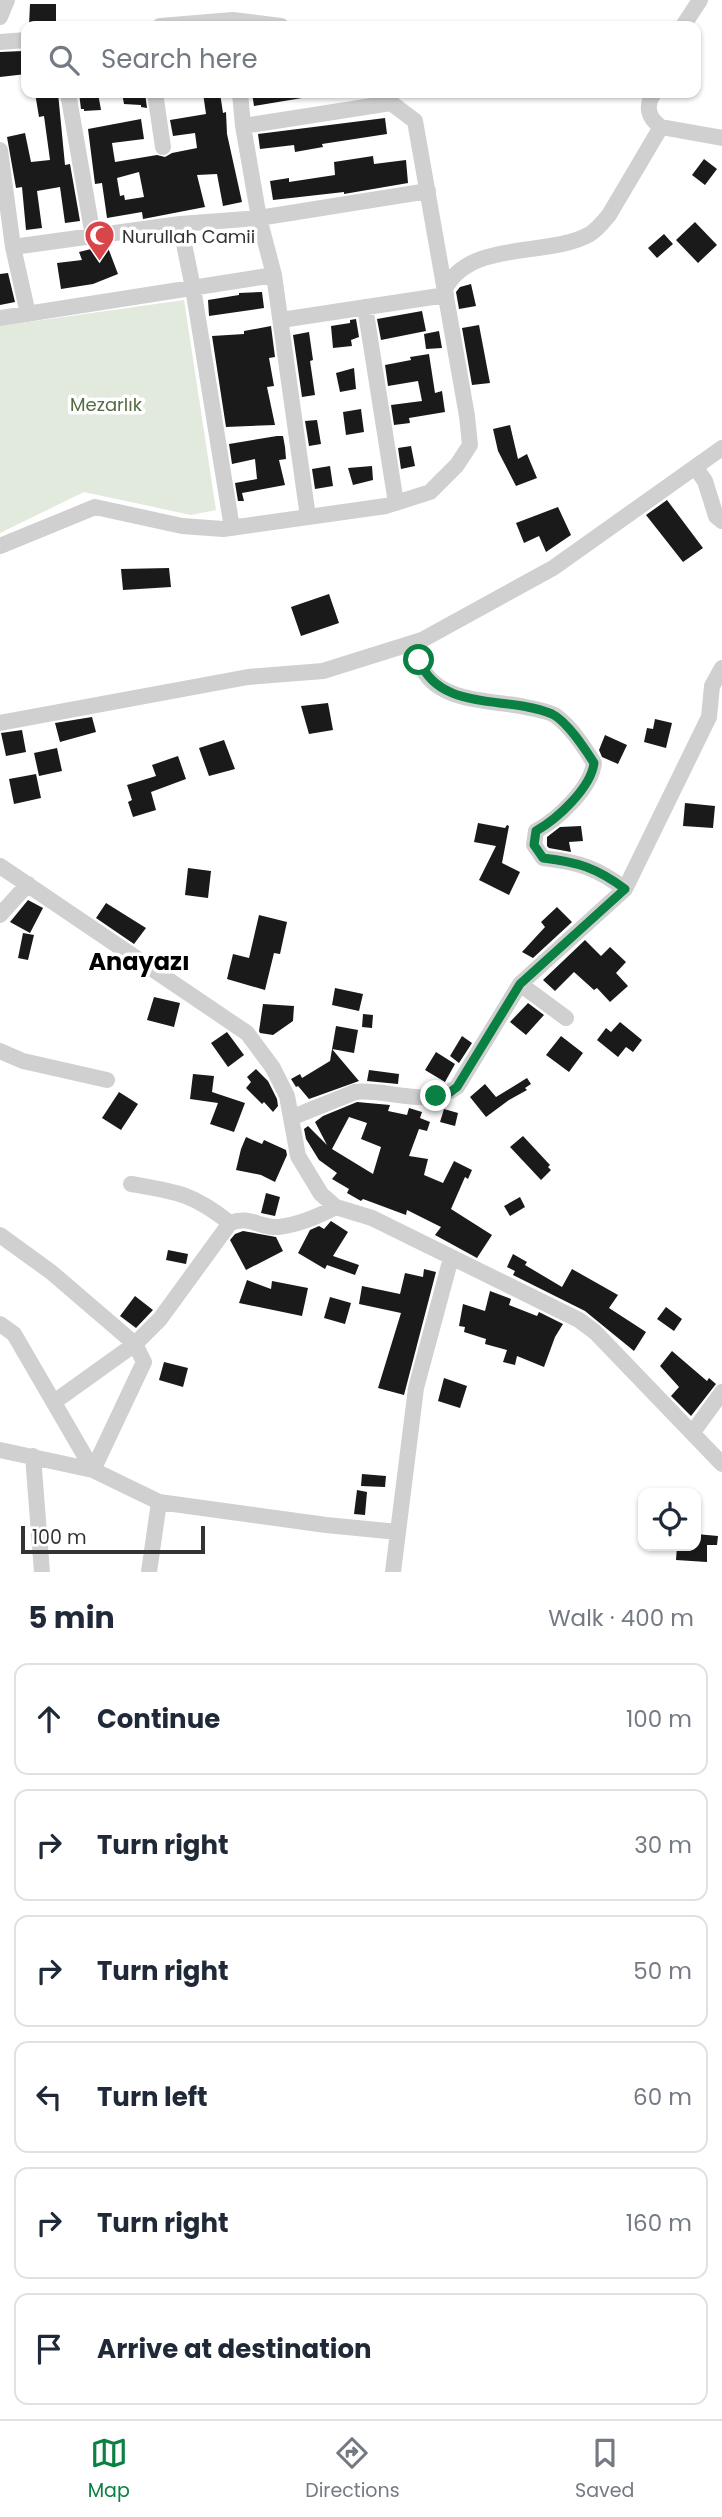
<!DOCTYPE html>
<meta charset="utf-8">
<style>
body{margin:0;font-family:Poppins,sans-serif;background:#f2f2f3;color:#1f2937}
.controls{position:absolute;right:21px;bottom:21px;display:grid;overflow:hidden;border-radius:14px;box-shadow:0 2px 5px #0004}
.controls button{width:63px;height:63px;display:grid;place-items:center;padding:0;border:0;border-bottom:2px solid #e0e1e3;background:#fff;color:#1f2937;font:35px sans-serif}
.scale{position:absolute;left:21px;bottom:18px;width:184px;box-sizing:border-box;padding-left:7px;border:4px solid #333;border-top:0;font-size:19px;line-height:24px;white-space:nowrap;color:#333;-webkit-text-stroke:5px #fff;paint-order:stroke}
.stop{position:absolute;width:21px;height:21px;margin:-16px;border:5px solid #0b8043;border-radius:50%;background:#fff}
.stop.end{background:#0b8043;border-color:#fff;box-shadow:0 2px 7px #0008}
.list{margin:0;padding:0;list-style:none}
h2{display:flex;justify-content:space-between;align-items:center;height:91px;margin:0;padding:0 28px;font-size:30px}
h2 small{font-size:23px;font-weight:400;color:#747a83}
.list li{display:grid;grid-template-columns:46px 1fr auto;gap:21px;align-items:center;box-sizing:border-box;height:112px;margin:0 14px 14px;padding:0 14px;border:2px solid #e0e1e3;border-radius:14px}
.list b{display:block;font-size:26px;white-space:nowrap}
.list em{font-size:23px;font-style:normal;color:#747a83}
.icon{flex:none;width:38px;height:38px;fill:none;stroke:currentColor;stroke-width:2;stroke-linecap:round;stroke-linejoin:round}
.map{position:relative;flex:none;width:722px;height:1572px;overflow:hidden}
.search{position:absolute;background:#fff;box-shadow:0 2px 5px #0004;left:21px;right:21px;top:21px;height:77px;display:flex;align-items:center;gap:18px;box-sizing:border-box;padding:0 24px;border-radius:14px;color:#747a83;font-size:26px}
.sheet{height:847px;background:#fff}
nav{display:flex;justify-content:space-around;align-items:center;box-sizing:border-box;height:98px;border-top:2px solid #e0e1e3;background:#fff;font-size:19px;color:#747a83}
nav a{display:grid;justify-items:center;gap:4px}
nav .on{color:#0b8043}
.map>svg:first-child{display:block}
</style>
<div class="map">
<svg width="722" height="1572" viewBox="0 0 722 1572">
<rect width="100%" height="100%" fill="#fff"/>
<!-- green -->
<path fill="#e2e9dd" d="M184 300 216 510 191 515 84 492 0 533V326Z"/>
<!-- building -->
<path fill="#1a1a1a" fill-rule="evenodd" d="M30 4H56V26H29Z
M23 51 24 57 26 56V74L0 77V52Z
M35 93H58L65 165 70 164 80 221 65 223 60 187 37 191 42 228 26 230 22 187 16 188 7 137 25 133 31 162 50 160 44 116 39 117Z
M79 93H98L101 110 84 111V109H81Z
M122 93H145L147 108 141 107V105L124 104Z
M203 93H220L223 113 226 112 227 134 242 202 223 206 217 174 197 175 205 207 143 219 142 212 107 218 102 183 95 184 88 129 141 119 144 139 112 143 115 162 157 155 165 157 172 153 197 148 195 133 173 136 170 120 206 114ZM139 172 144 197 125 200 124 195 120 196 117 178Z
M252 93H301L302 98 254 106Z
M385 118 387 134 322 144 323 147 295 152 294 145 260 149 258 134Z
M373 156 374 164 406 160 408 183 344 194V192L273 200 270 181 289 178V182L335 175 334 162Z
M704 159 717 169 705 185 692 175Z
M695 222 717 245 698 263 676 240Z
M664 234 673 244 657 258 648 248Z
M107 245 118 274 93 284 61 289 57 263 82 260 79 252Z
M8 273 15 302 0 305V274Z
M471 284 476 306 459 309 456 292 460 287Z
M262 292 264 308 209 316 208 300 239 295V293Z
M422 311 426 331 381 340 377 319Z
M356 319 359 337 351 340 352 346 333 348 331 326 350 323V320Z
M479 325 490 383 472 385 462 328Z
M271 326 275 357 269 358 274 386 267 387 275 425 226 427 212 336 244 334V331Z
M439 331 442 348 426 349 424 334Z
M309 332 313 360 310 361 315 395 302 397 293 335Z
M429 354 435 393 442 391 445 412 409 418 410 423 394 425 391 405 422 401 418 381 388 386 385 365 411 360 410 357Z
M354 368 356 389 340 392 336 373Z
M361 409 364 432 346 435 343 412Z
M317 420 321 444 309 446 305 421Z
M510 425 518 459 527 454 537 478 516 486 498 451 493 429Z
M277 436H283L285 447 286 459 279 460 285 485 242 493 244 501H238L235 483 257 479 255 459 232 464 229 444Z
M411 446 415 466 401 469 398 448Z
M330 466 333 486 315 489 312 469Z
M372 466 373 480 353 485 348 468Z
M667 500 703 548 683 562 646 515Z
M558 507 571 535 546 552 539 536 524 543 516 523Z
M169 568 171 587 123 590 121 569Z
M329 594 339 623 301 636 291 607Z
M328 703 333 730 309 734 301 706Z
M92 717 96 732 60 742 55 723Z
M655 719 672 723 666 748 644 742 647 728 653 729Z
M22 730 26 752 6 756 1 733Z
M605 735 627 745 618 764 602 757 599 750Z
M224 740 235 769 209 776 199 748Z
M57 748 62 771 39 776 34 753Z
M178 756 186 779 151 792 156 810 133 817 128 802 132 800 127 785 156 776 152 765Z
M36 774 41 798 14 804 9 779Z
M685 803 715 806 713 828 683 826Z
M478 823 505 828 507 825 509 826 502 863 520 872 509 895 479 880 496 846 474 842Z
M581 826 583 841 569 842 571 852 549 848 547 846V837L560 827Z
M188 868 211 871 208 898 185 895Z
M28 900 43 908 30 933 10 922Z
M106 903 146 928 134 944 96 918Z
M557 907 572 922 533 958 522 952 545 927 541 922Z
M259 915 287 922 280 954 274 953 265 990 227 979 233 954 249 958Z
M23 933 34 935 28 960 18 958Z
M585 940 601 956 610 947 626 962 616 973 628 986 610 1002 597 988 594 990 574 972 555 991 543 980Z
M335 988 363 994 359 1011 332 1005Z
M154 997 180 1003 174 1027 147 1020Z
M528 1003 544 1015 526 1035 510 1022Z
M263 1004 294 1006 293 1021 273 1035 260 1033 259 1031Z
M363 1014 373 1015 372 1028 362 1027Z
M620 1022 642 1040 633 1052 626 1047 618 1057 597 1040 606 1028 611 1032Z
M336 1026 358 1030 354 1053 332 1049 359 1081 309 1099 298 1086 296 1087 291 1079 300 1074 302 1078 330 1061Z
M227 1032 244 1055 228 1067 211 1043Z
M462 1036 472 1043 459 1063 450 1056Z
M561 1036 583 1053 569 1072 546 1055Z
M436 1052 455 1064 445 1082 425 1070Z
M256 1069 268 1081 277 1099 278 1106 273 1112 264 1102 262 1104 246 1088 251 1082 247 1077Z
M369 1070 399 1074 398 1084 367 1081Z
M193 1074 214 1076 212 1092 245 1103 234 1132 210 1124 218 1103 190 1099Z
M527 1078 531 1084 525 1088 527 1090 509 1100 486 1117 470 1097 485 1084 496 1097Z
M119 1092 138 1104 121 1130 102 1118Z
M357 1102 390 1105 388 1111 407 1115 409 1108 422 1112 420 1118 430 1122 427 1131 419 1129 409 1156 428 1159 424 1175 443 1183 454 1161 472 1170 468 1179 465 1177 451 1209 492 1235 477 1258 435 1235 441 1227 407 1210 406 1215 363 1199 361 1201 347 1193 349 1189 332 1179 337 1173 319 1160 306 1139 304 1129 308 1126 327 1145 315 1122 323 1116ZM349 1117 367 1123 361 1139 381 1147 373 1174 332 1149Z
M444 1109 458 1113 455 1126 440 1122Z
M523 1136 550 1165 548 1167 551 1170 541 1180 510 1147Z
M246 1137 262 1144 264 1140 286 1150 287 1155 275 1182 261 1175 236 1170 241 1149Z
M266 1193 280 1197 275 1216 261 1213Z
M520 1197 525 1207 510 1216 504 1206Z
M331 1221 348 1232 333 1256 359 1265 355 1275 327 1265 325 1269 298 1253 310 1230 319 1226 324 1229Z
M243 1231 276 1237 283 1251 246 1270 230 1240 235 1234Z
M168 1250 188 1254 186 1264 166 1260Z
M513 1254 527 1262 525 1265 562 1287 572 1269 618 1295 609 1308 646 1332 634 1351 585 1311 513 1275 515 1271 507 1267Z
M424 1269 436 1272 404 1395 378 1388 401 1313 359 1304 362 1286 400 1294 405 1273 423 1277Z
M247 1280 271 1289 272 1281 308 1288 302 1316 239 1303Z
M490 1291 511 1299 509 1305 537 1316 539 1312 563 1324 555 1337 544 1367 517 1356 515 1365 503 1362 507 1350 485 1344 486 1339 464 1332 465 1327 459 1326 463 1304 485 1311Z
M135 1296 153 1310 136 1328 120 1316Z
M330 1297 351 1303 345 1324 324 1318Z
M666 1307 682 1319 674 1331 657 1319Z
M672 1351 707 1381 709 1378 716 1384 691 1416 671 1396 679 1387 660 1366Z
M164 1362 188 1368 183 1387 159 1380Z
M444 1378 467 1386 460 1408 438 1401Z
M362 1474 386 1476 385 1487 361 1486Z
M357 1490 367 1492 365 1515 354 1514Z
M696 1534 718 1536 717 1545H707V1562L676 1560 677 1546H696Z"/>
<g fill="none" stroke-linecap="round" stroke-linejoin="round">
<!-- minor -->
<path stroke="#d0d0d0" stroke-width="16" d="M0 17 7 0
M160 26 233 20 281 26
M683 26 700 0
M0 42 26 40
M68 93 93 236
M155 93 163 147
M240 93 243 126 259 218 274 275 308 517
M654 93C645 106 648 118 661 127L722 138
M243 126 391 103
M0 150 13 247 28 314
M180 224 193 288 232 528
M13 247 180 224 259 218 428 191
M445 289C470 239 548 258 590 234 598 229 603 222 609 215L661 127
M365 307 396 503
M0 318 274 275
M281 320 446 295
M695 467 705 481 716 516 722 521
M0 546 95 507 182 526 223 529 386 506 430 492 457 465 470 445 467 416 415 121 378 93
M412 643C416 653 419 665 425 673 445 703 493 700 525 707 535 709 549 711 556 716 572 728 584 747 594 763 591 788 558 819 536 831L534 845 543 858C579 862 597 868 625 889
M0 723 248 677 323 671 422 640 553 568 722 448
M0 866 247 1033 273 1068 287 1096 298 1156 321 1194 336 1207 372 1218 579 1320 595 1332 722 1464
M0 915 28 884
M520 984 566 1018
M0 1051 23 1061 107 1080
M293 1117 355 1092C387 1088 428 1109 457 1087L520 984 625 889 709 717 712 686 722 668
M131 1184C177 1192 192 1193 230 1223
M0 1235 51 1272 135 1344 144 1362 93 1470 159 1502 326 1525 398 1532
M0 1324 14 1334 93 1470 0 1450
M54 1402 135 1344 160 1319 230 1223C250 1215 259 1228 278 1227 297 1225 319 1216 336 1207
M693 1432 722 1392
M33 1456 42 1572
M149 1572 159 1502
M393 1572 416 1388 451 1258"/>
</g>
<g fill="none" stroke-linecap="round" stroke-linejoin="round">
<!-- route -->
<path stroke="#0b8043" stroke-width="9" d="M419 660C440 713 508 695 552 714 567 721 585 749 594 763 591 788 557 819 536 831L534 845 543 858C578 862 597 868 625 889L520 984 457 1087 449 1093 436 1096"/>
</g>
<!-- icons -->
<defs>
<symbol id="mosque-pin" viewBox="-11 -11 22 30"><path d="M0 17L-7.5 6A9.5 9.5 0 1 1 7.5 6Z" fill="#d9464a" stroke="#fff"/><path d="M3.5-4.9A6 6 0 1 0 3.5 4.9A5 5 0 1 1 3.5-4.9Z" fill="#fff"/></symbol>
</defs>
<g fill-rule="evenodd">
<use href="#mosque-pin" x="82" y="218" width="35" height="47"/>
</g>
<g text-anchor="middle" dominant-baseline="central" stroke-width="7" stroke-linejoin="round" paint-order="stroke">
<!-- poi labels -->
<g font-size="18" fill="#333" stroke="#fff" text-anchor="start">
<text x="122" y="236">Nurullah Camii</text>
</g>
<!-- park labels -->
<g font-size="18" fill="#546c43" stroke="#fff">
<text x="106" y="404">Mezarlık</text>
</g>
<!-- district labels -->
<g font-size="24" font-weight="bold" fill="#000" stroke="#fff">
<text x="139" y="961">Anayazı</text>
</g>
</g>
</svg>
<div class="controls">
<button><svg class="icon" aria-label="locate" viewBox="0 0 24 24"><circle cx="12" cy="12" r="6"/><path d="M12 2v4M12 18v4M2 12h4M18 12h4"/></svg></button>
</div>
<div class="scale">100 m</div>
<div class="stop" style="left:419px;top:660px"></div>
<div class="stop end" style="left:436px;top:1096px"></div>
<div class="search"><svg class="icon" aria-label="search" viewBox="0 0 24 24"><circle cx="10" cy="10" r="6"/><path d="M15 15l6 6"/></svg>Search here</div>
</div>
<section class="sheet">
<h2>5 min<small>Walk · 400 m</small></h2>
<ul class="list">
<li><svg class="icon" aria-label="ahead" viewBox="0 0 24 24"><path d="M12 20V5M6 11l6-6 6 6"/></svg><div><b>Continue</b></div><em>100 m</em></li>
<li><svg class="icon" aria-label="right" viewBox="0 0 24 24"><path d="M7 20v-9h11M14 6l5 5-5 5"/></svg><div><b>Turn right</b></div><em>30 m</em></li>
<li><svg class="icon" aria-label="right" viewBox="0 0 24 24"><path d="M7 20v-9h11M14 6l5 5-5 5"/></svg><div><b>Turn right</b></div><em>50 m</em></li>
<li><svg class="icon" aria-label="left" viewBox="0 0 24 24"><path d="M17 20v-9H6M10 6l-5 5 5 5"/></svg><div><b>Turn left</b></div><em>60 m</em></li>
<li><svg class="icon" aria-label="right" viewBox="0 0 24 24"><path d="M7 20v-9h11M14 6l5 5-5 5"/></svg><div><b>Turn right</b></div><em>160 m</em></li>
<li><svg class="icon" aria-label="arrive" viewBox="0 0 24 24"><path d="M6 21V4h12l-3 4 3 4H6"/></svg><div><b>Arrive at destination</b></div></li>
</ul>
</section>
<nav>
<a class="on"><svg class="icon" aria-label="map" viewBox="0 0 24 24"><path d="M3 6l6-2 6 2 6-2v14l-6 2-6-2-6 2zM9 4v14M15 6v14"/></svg>Map</a>
<a><svg class="icon" aria-label="directions" viewBox="0 0 24 24"><path d="M12 3l9 9-9 9-9-9zM9 14v-3h6M13 9l2 2-2 2"/></svg>Directions</a>
<a><svg class="icon" aria-label="saved" viewBox="0 0 24 24"><path d="M7 4h10v16l-5-4-5 4z"/></svg>Saved</a>
</nav>
